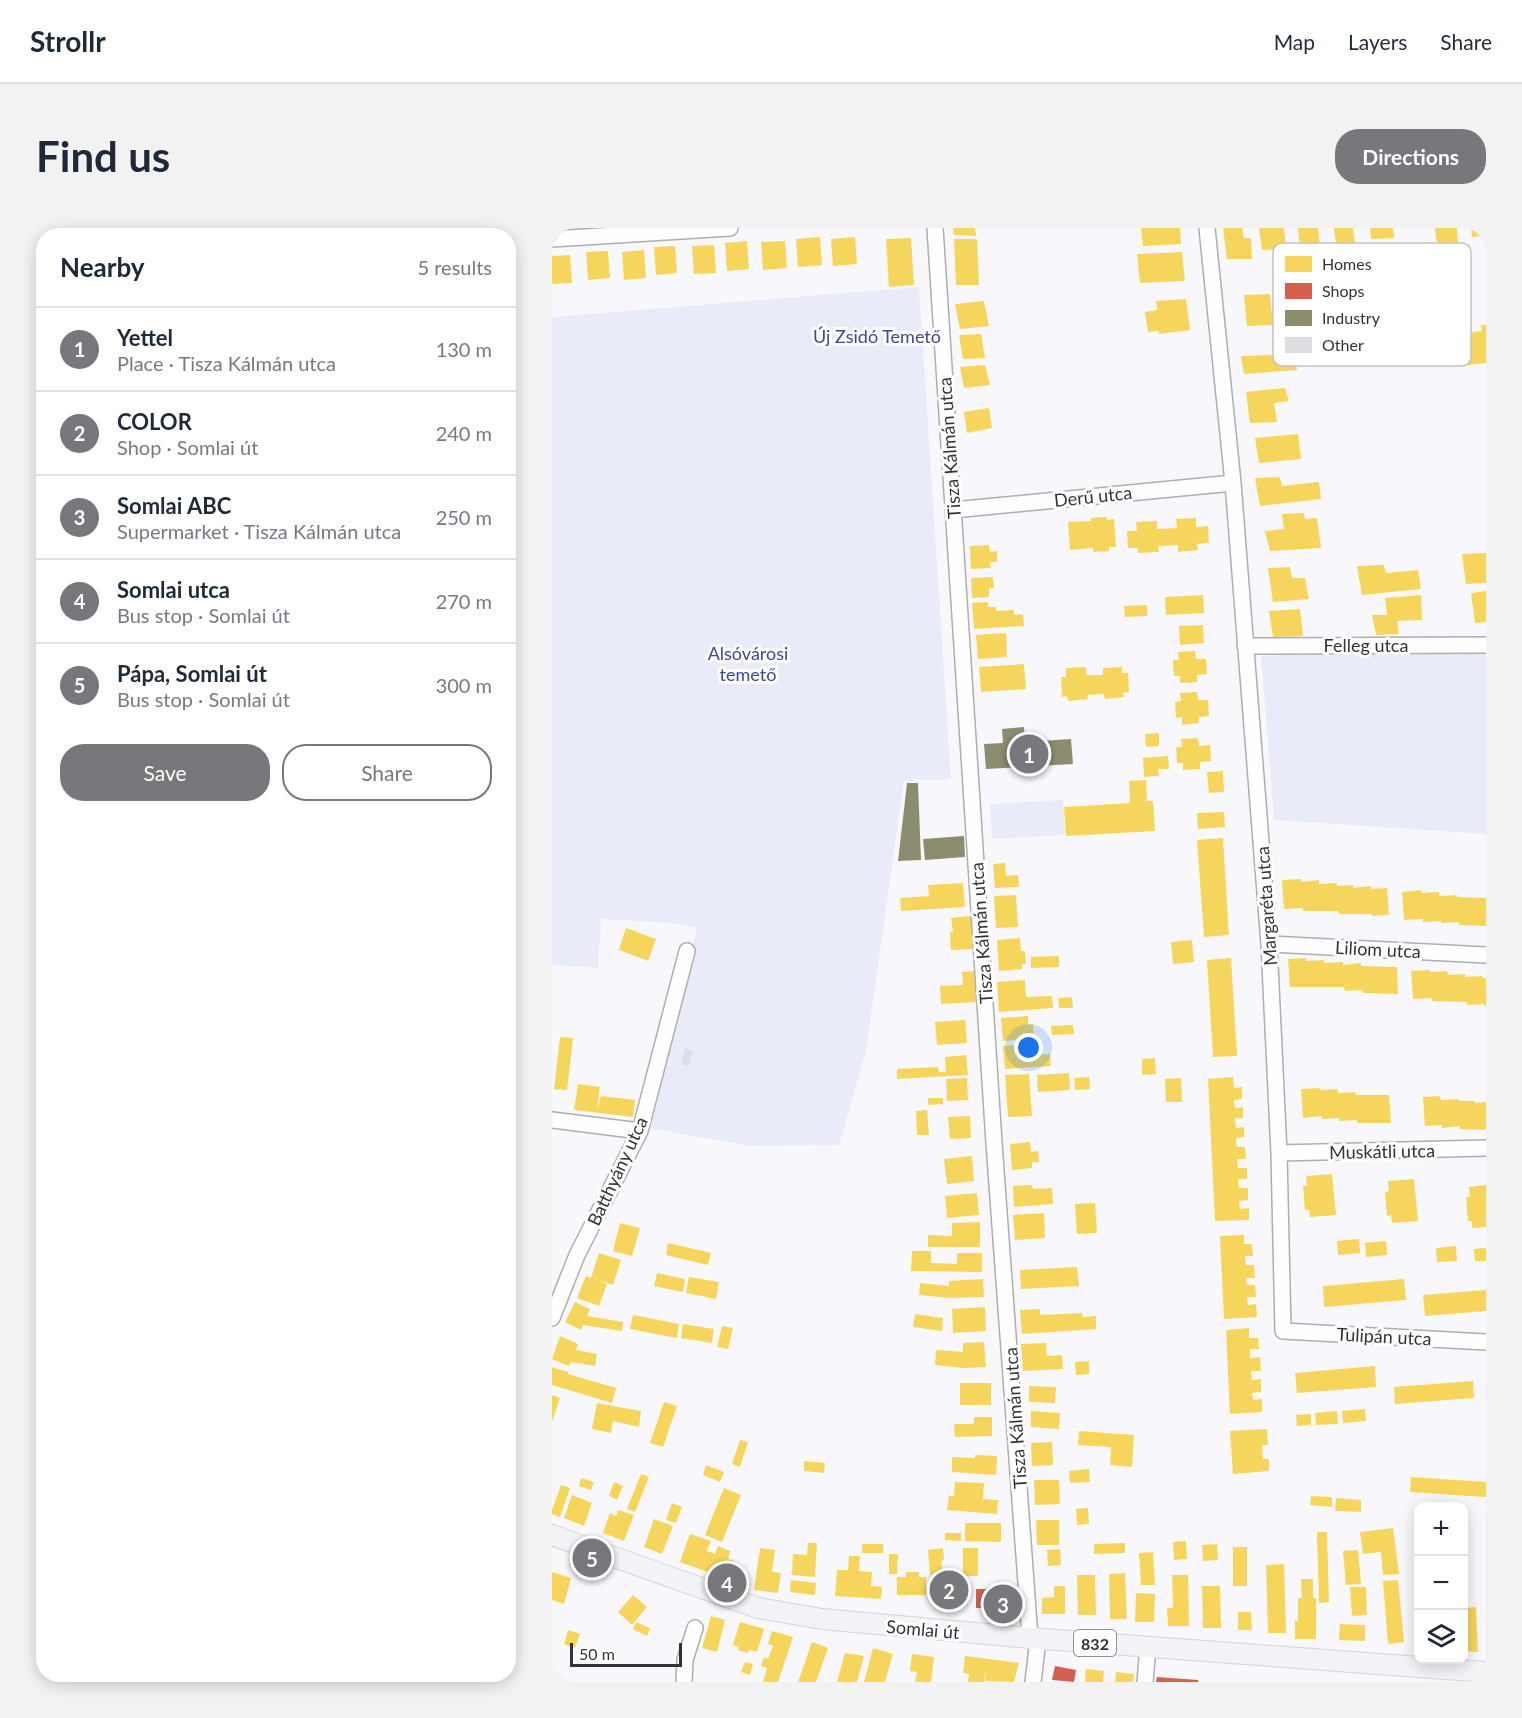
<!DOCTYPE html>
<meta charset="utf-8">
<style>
body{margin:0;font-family:Lato,sans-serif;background:#f2f2f3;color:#1f2937}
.controls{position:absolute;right:18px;bottom:18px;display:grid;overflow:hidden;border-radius:12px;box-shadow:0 3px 15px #0003}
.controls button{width:54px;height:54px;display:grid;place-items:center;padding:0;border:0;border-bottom:2px solid #e0e1e3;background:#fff;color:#1f2937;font:30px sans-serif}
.scale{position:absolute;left:18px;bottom:15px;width:112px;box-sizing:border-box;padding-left:6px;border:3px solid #323336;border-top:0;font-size:16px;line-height:21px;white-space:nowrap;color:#323336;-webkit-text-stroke:4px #fff;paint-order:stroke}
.you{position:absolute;left:477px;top:820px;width:21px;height:21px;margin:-15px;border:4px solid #fff;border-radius:50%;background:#1a73e8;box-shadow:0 0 0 9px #1a73e833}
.badge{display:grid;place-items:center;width:39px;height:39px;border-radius:50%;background:#77787b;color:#fff;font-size:20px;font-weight:700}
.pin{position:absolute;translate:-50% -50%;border:3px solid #fff;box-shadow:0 2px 6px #0006}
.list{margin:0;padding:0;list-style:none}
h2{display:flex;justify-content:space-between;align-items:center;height:78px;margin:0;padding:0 24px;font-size:26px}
h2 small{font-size:20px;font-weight:400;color:#747a83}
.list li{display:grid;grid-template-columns:39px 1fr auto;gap:18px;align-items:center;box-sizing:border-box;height:84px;padding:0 24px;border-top:2px solid #e0e1e3}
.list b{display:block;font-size:22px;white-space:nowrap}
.list p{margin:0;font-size:20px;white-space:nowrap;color:#747a83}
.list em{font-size:20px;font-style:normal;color:#747a83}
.actions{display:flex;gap:12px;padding:18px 24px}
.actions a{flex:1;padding:14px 0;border:2px solid #77787b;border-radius:24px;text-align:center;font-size:21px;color:#77787b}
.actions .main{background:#77787b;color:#fff}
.icon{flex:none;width:33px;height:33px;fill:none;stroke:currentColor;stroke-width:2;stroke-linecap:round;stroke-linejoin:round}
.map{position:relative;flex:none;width:934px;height:1454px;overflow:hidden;border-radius:24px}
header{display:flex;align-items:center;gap:36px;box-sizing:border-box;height:84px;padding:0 30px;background:#fff;border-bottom:2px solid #e0e1e3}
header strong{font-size:28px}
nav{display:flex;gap:33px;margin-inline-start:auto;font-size:21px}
.intro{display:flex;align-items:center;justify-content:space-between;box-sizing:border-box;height:144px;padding:0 36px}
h1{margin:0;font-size:42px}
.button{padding:15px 27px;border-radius:24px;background:#77787b;color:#fff;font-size:21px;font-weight:700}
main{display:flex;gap:36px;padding:0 36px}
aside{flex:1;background:#fff;border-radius:24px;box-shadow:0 3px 15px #0003}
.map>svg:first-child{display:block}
</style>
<header>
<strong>Strollr</strong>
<nav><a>Map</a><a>Layers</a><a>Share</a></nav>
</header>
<div class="intro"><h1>Find us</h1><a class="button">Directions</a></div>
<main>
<aside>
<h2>Nearby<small>5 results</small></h2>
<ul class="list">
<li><span class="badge">1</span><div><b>Yettel</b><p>Place · Tisza Kálmán utca</p></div><em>130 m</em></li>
<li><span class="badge">2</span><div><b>COLOR</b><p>Shop · Somlai út</p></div><em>240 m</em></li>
<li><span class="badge">3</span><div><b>Somlai ABC</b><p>Supermarket · Tisza Kálmán utca</p></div><em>250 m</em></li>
<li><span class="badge">4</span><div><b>Somlai utca</b><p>Bus stop · Somlai út</p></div><em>270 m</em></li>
<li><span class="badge">5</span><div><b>Pápa, Somlai út</b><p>Bus stop · Somlai út</p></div><em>300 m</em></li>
</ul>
<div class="actions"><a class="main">Save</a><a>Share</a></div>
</aside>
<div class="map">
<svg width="934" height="1454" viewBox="0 0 934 1454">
<rect width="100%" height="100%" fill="#f8f8fc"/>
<!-- green -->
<path fill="#e9ebf9" d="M367 59 399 551 352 553 314 823 287 917 198 918 98 900 145 700 118 695 49 691 46 740 0 737V89Z
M934 421V606L722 592 709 428Z
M511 572 513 607 440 611 438 576Z"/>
<!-- homes -->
<path fill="#f6d55c" d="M401 0H423L424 8 402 7Z
M589 0H628L629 16 591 18Z
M671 0H690L692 10H699L700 31H675Z
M707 0H732L734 21 710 22Z
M746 0H766L768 20H748Z
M782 0H801L803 16H784Z
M818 0H841L842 10 819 11Z
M883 0H905L906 16 885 17Z
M919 0H933V8L920 9Z
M268 9 270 37 246 39 244 11Z
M303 9 305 36 281 38 279 11Z
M359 10 362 57 337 59 334 11Z
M402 11H425L427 57H404Z
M195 13 197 41 175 43 173 15Z
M233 13 235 40 211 42 209 14Z
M162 17 164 45 142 46 140 18Z
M123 18 125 45 104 47 102 19Z
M92 22 94 50 72 52 70 24Z
M56 23 58 50 36 52 34 24Z
M630 24 633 53 588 55 585 26Z
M18 27 20 55 0 56V28Z
M718 66 721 97 695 98 692 67Z
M634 71 638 102 607 106 606 103 596 104 593 84 605 82 604 73Z
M432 73 437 98 408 101 403 76Z
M929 97H934V135L908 138 901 99 919 98 920 104 930 103Z
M429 106 433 130 411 131 407 107Z
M720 112H742L745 142 692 146 689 128 722 127Z
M433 137 438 157 412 160 408 139Z
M733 160 737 173 722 175 725 194 698 195 694 164Z
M437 180 440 200 415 205 412 184Z
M746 206 749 231 707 235 703 210Z
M728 249 730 258 767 254 769 271 708 278 703 250Z
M752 285 753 291 765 290 769 320 718 323 713 303 732 301 730 286Z
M555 289V292L562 291 564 319H557V323L541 324V320L518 322 516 294 539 293V290Z
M644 290V299L656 298 657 315 645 316 646 322 626 324V317L606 318 607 324 586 325V320H576L575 303H585L584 294 605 293V301L625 300 624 291Z
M437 317 438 324 445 323V334H438L439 340 419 341 418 318Z
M934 325V355L914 356 910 326Z
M832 337 834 345 866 342 869 361 810 367 805 338Z
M738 339 740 350H753L757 371 721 374 716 340Z
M441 349 442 360H437V369L420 370 419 350Z
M934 363V394L923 395 919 365Z
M651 367 652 385 614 387 613 369Z
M869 367 870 392 845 393 847 406 824 407 820 387H835L833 370Z
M436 374V379H444V383L462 382V387L471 386 472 398 422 401 420 375Z
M595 377V388L573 389 572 378Z
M748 381 751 408 721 409 717 383Z
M651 397 652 415 628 417 627 398Z
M454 405 455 429 426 431 424 407Z
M643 423 644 431H654L655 446 645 447V454L628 455V448H622L621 432H627L626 424Z
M472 436 474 461 429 464 427 439Z
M534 439V447H551V440L570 439V445H576L577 464 571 465 572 469 553 471 552 466 535 467 536 471 516 473 515 468 510 469 509 449H514V440Z
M645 464 646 472H656L657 488 647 489V495L630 497V489L624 490 623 474 629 473 628 465Z
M607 505V518L594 519 593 506Z
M646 510 647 518 658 517 659 533 648 534V541L631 542V535H625L624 519H630L629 511Z
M616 528 617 541H606L607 548 592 549 591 530Z
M671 543 672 564 657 565 655 544Z
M594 552 595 573H601L603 603 514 608 512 579 578 575 577 553Z
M672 584 673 599 646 601 645 585Z
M671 610 677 707 652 709 645 612Z
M453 635 454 648 466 647 467 659 443 660 441 636Z
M749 651V654L767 652V656L785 655V658L801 657V660L819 658V661L835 660 837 687 820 688V686H787L786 683H751V680L732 681 730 652Z
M411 655 413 679 349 683 348 670 377 668 376 657Z
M869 662V665L887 664V668L905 667V669L934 670V698L907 697V694L889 695V693L871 694V691L852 692 850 664Z
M464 667 466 699 444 700 442 668Z
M419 688 421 721 399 722 398 704H401L399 690Z
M74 700 104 711 96 733 67 722Z
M468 710 469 723H473L474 736H470V741L447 743 445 712Z
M640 712 642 734 621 736 619 714Z
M507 728V739L479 740V729Z
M679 730 685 828 661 829 655 732Z
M754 730V733L772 732V735L791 734V737L809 735V738L845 739 846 766 811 765 810 762 793 763 792 759H738L736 731Z
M878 742V744L895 743 896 747 913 746V749L930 748V750H934V778H932V776L915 777V774L880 773V770L861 771 859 743Z
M422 743 424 774 389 776 388 758 411 757 410 744Z
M473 752 474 769 500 768 501 780 447 784 445 754Z
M520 769 521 780H507L506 770Z
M476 788V797L481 796 482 811 451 813 449 790Z
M413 792 415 815 385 817 383 794Z
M521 797 522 806 500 807 499 798Z
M8 809 21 810 15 862 2 861Z
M463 817 464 824 479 823V827L498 826 499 838 453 841 451 818Z
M414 827 416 847 345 851V841L386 839 387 844H394L393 829Z
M603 830 604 846 590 847V831Z
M517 845 518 862 486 864 485 847Z
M477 846 480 888 456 889 453 847Z
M537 849 538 861 523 862 522 850Z
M681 849 682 860 690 859V871L682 872 683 880 691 879V890H683L684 900 692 899V909L684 910 685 919H693L694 931H685L686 940H695V951H686L687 960H696V972L687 973 688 981 697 980V992L663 993 656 851Z
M415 850 416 872 395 873 394 851Z
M629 850 630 874H614L613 851Z
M26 856 48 859 45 882 49 868 83 872 81 889 22 882Z
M768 860V862L785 861 786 865 803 864 804 867H837L839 895H805V892L787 893V890L770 891V888L751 890 749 861Z
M888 868 889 872 906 871 907 873H923V875L934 874V902L908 901V898L890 900V897L873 898 871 869Z
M376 870H391V876L376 877Z
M375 882 377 907H365L364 883Z
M418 888 419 910 398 911 396 889Z
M478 914 479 924 486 923 487 934H480V940L460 942 458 916Z
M420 928 422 953 395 956 392 931Z
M780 946 784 987 758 989 757 982H753L751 958H755L754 948Z
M862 951 866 993 840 995 839 987 835 988 833 964 837 963 836 953Z
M480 957 481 961 500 960 501 976 462 979 461 958Z
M934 957V999L920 1000V993H916L914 969H918L917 959Z
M425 965 427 987 395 990 393 968Z
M543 975 545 1005 525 1006 523 976Z
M492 985 493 1010 463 1012 461 987Z
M428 994V1019H376V1007L400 1008V995Z
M68 995 88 1000 80 1028 61 1023Z
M692 1007V1016H700L701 1028H693L694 1037H702L703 1050H694L695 1057H703L704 1069H695L696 1077 704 1076 705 1089 672 1091 668 1008Z
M807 1011 808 1025 786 1027 785 1013Z
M834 1013 835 1027 814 1029 813 1015Z
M116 1015 159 1025 156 1037 114 1027Z
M904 1018 905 1033 885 1034 884 1020Z
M934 1020V1033H923L922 1021Z
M360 1023H379V1035L405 1036V1025H430V1044L359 1043Z
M47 1025 69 1032 61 1057 43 1051 55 1056 47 1078 25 1070 34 1048 39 1050Z
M525 1039 527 1058 469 1061 468 1042Z
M105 1045 133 1051 131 1064 102 1058Z
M137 1049 167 1054 164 1071 134 1065Z
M431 1051 432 1069 398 1070 367 1067 368 1055 397 1058V1053Z
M852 1051 854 1072 772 1079 771 1058Z
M934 1062V1083L873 1088 871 1067Z
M23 1074 38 1081 35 1088 71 1094 70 1103 31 1097 29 1102 13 1094Z
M433 1079 434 1103 401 1105 400 1081Z
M488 1081V1087L530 1085 531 1089 544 1088V1101L470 1106 468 1082Z
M363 1086 391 1090 390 1103 361 1099Z
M81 1087 127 1096 125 1110 78 1101Z
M131 1096 162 1101 160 1115 129 1110Z
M170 1098 181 1100 176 1121 165 1119Z
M697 1100V1110H706L707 1121H698V1130L708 1129 709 1143H699L700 1152 709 1151V1164L700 1165 701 1172 710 1171V1184L678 1186 674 1102Z
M8 1108 26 1116 24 1122 45 1126 43 1138 19 1134 17 1138 0 1131Z
M432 1114 434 1139 412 1140 383 1137 384 1122 411 1124V1115Z
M494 1115 495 1128 510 1127 511 1141 471 1143 469 1116Z
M537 1133V1146L524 1147 523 1134Z
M823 1138 824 1159 745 1165 743 1145Z
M0 1139 16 1144V1146L64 1160 60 1175 0 1157Z
M921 1153 922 1170 843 1176 842 1159Z
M408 1155H439V1177H408Z
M477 1158 504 1159 503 1175 477 1174Z
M0 1167 8 1170 0 1194Z
M112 1174 125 1178 111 1219 98 1215Z
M45 1175 89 1183 87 1199 61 1193 59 1205 40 1201Z
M813 1181 814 1193 791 1195 790 1183Z
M479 1183 508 1185 507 1201 479 1199Z
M785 1183 786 1196 764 1197 763 1185Z
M759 1186V1197L745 1198 744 1187Z
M422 1189H440V1208L403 1209 402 1196H422Z
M715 1201 716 1217H710L711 1231H717V1243L681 1246 678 1203Z
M527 1203 582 1207 580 1239 558 1237 559 1219 526 1217Z
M188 1212 196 1214 188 1239 180 1236Z
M500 1214 501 1237 480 1238 479 1215Z
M423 1227 445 1228 444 1247 400 1244V1229L423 1230Z
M252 1233 273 1235 272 1245 252 1243Z
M154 1237 172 1244 168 1254 151 1247Z
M537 1241 538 1254 518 1255 517 1243Z
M89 1246 97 1249 83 1284 75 1281Z
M859 1249 934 1254V1269L858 1264Z
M29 1250 42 1254 39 1262 27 1258Z
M482 1252H507L508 1276 483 1277Z
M62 1254 71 1258 65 1272 57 1268Z
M403 1254 432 1255 431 1271 446 1272 445 1286 395 1282 397 1268H402Z
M9 1257 18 1260 8 1289 0 1286V1282Z
M172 1260 189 1267 170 1314 153 1307Z
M20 1267 40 1275 32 1298 12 1290Z
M759 1268 780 1269V1279L758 1277Z
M784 1270 809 1272V1284L783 1283Z
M120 1275 130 1279 124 1295 114 1292Z
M536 1280 537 1296 525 1297 524 1281Z
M66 1282 82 1287 72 1313 51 1305 58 1285 64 1288Z
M102 1291 121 1298 110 1326 92 1319Z
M484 1292H507V1317H485Z
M413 1295H449V1314L413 1313Z
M841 1300 847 1346 831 1347 829 1324 811 1326 808 1304Z
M765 1304H775L777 1374 767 1375Z
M393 1305H409V1313L393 1312Z
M138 1306 159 1313 155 1323 163 1326 166 1318 178 1323 176 1331 182 1333 175 1351 128 1334Z
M634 1313 635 1331 622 1332 621 1314Z
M256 1315H265L263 1349 240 1347 241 1326 255 1327Z
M573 1315V1325L542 1326V1316Z
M310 1316H331V1325H310Z
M665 1316 666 1332 651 1333 650 1317Z
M681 1319H695V1358H681Z
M208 1320 223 1322 220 1344 229 1345 226 1365 202 1362Z
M391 1320 392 1332 389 1333 391 1346 378 1347 376 1322Z
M411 1320H426V1348H411Z
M508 1321 509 1337 496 1338 495 1322Z
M806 1322 809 1356 794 1357 791 1323Z
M601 1324 603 1357H589L587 1325Z
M337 1326H346L345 1346H337Z
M297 1328H308L307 1343 320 1344 319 1358 330 1359 329 1371 283 1368 285 1342H296Z
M732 1336 734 1405H716L714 1337Z
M0 1344 19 1350 12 1376 0 1372Z
M354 1344H367V1349H374V1367H345V1349H354Z
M573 1345 575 1391H558L557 1346Z
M525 1347H543L544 1387H526Z
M620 1347H636L637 1398H616L615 1380H621Z
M749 1351H761V1370H764V1411H743V1393H746V1370H750Z
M239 1352 264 1355 263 1367 238 1364Z
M846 1352 852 1414 836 1416 831 1353Z
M502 1358H513V1386H490V1370L502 1369Z
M650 1358H668L669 1400H651Z
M798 1359H814L815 1387 800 1388Z
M584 1365 603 1366 602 1394H583Z
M81 1367 95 1379 80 1397 66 1384Z
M924 1379 926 1424 912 1423V1380Z
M686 1384H699L700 1402H686Z
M159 1388 173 1392 165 1424 150 1420Z
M84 1394 98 1400 95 1408 81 1401Z
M188 1394 212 1401 205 1424 197 1422 196 1425 186 1422 187 1419 181 1417Z
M788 1396 813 1397V1413L787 1412Z
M16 1402 28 1406 23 1420 12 1416Z
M220 1403 241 1409 226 1454H211L215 1440 209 1438 212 1429 216 1431 221 1418 216 1416Z
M260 1414 276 1420 264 1454H246Z
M321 1420 341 1426 333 1454H312Z
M293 1425 312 1428 305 1454H285Z
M360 1426 382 1429 379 1454H363L365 1444 358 1443Z
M413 1428 467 1435 462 1454 433 1453 434 1440 432 1454H416L417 1446 411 1445Z
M193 1434 201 1436 198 1447 189 1444Z
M534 1441 552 1443 551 1454H533Z
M564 1444 582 1446 581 1454H563Z"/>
<!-- shops -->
<path fill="#d6604d" d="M382 1354 405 1355V1366L381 1364Z
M424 1361H456L455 1380H424Z
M503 1438 524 1442 522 1454 500 1452Z
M605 1449 646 1452V1454H604Z"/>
<!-- industry -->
<path fill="#8c8c6e" d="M472 499 473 514 519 511 521 536 434 541 432 516 451 515 450 501Z
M355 555H366L369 632 346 633Z
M412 608 413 629 373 632 371 611Z"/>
<!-- building -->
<path fill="#dddee1" d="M133 820 141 823 137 838 129 836Z"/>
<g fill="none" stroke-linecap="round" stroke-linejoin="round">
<defs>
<path id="minor" d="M383 0 442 915 478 1410
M655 0 681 255 717 716 727 925 731 1103 934 1114
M0 11 178 0
M401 282 681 255
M693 418 934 417
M717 716 934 727
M0 892 88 903
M727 925 934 920
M0 1090 25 1027 88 903 135 723
M132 1454 133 1432 143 1400
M481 1454 486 1411
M593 1454 596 1419"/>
<path id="major" d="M0 1307 206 1380 270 1391 478 1410 934 1444"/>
</defs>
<!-- minor casing -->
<use href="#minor" stroke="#aeaeb1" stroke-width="18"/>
<!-- major casing -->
<use href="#major" stroke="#d4d4d6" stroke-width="22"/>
<!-- minor -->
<use href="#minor" stroke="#fefeff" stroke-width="15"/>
<!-- major -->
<use href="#major" stroke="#f3f3f7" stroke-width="20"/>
</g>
<g text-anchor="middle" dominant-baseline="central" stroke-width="6" stroke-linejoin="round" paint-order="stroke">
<!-- shield labels -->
<rect fill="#fff" stroke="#707072" stroke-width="1.5" x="522" y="1402" width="42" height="26" rx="4.5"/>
<g font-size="16" font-weight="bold" fill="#323336">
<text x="543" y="1415">832</text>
</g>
<!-- park labels -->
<g font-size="18" fill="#3e459f" stroke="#fff">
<text x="325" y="108">Új Zsidó Temető</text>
<text x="196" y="425">Alsóvárosi<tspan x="196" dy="21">temető</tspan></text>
</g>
<!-- street labels -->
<g font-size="18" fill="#323336" stroke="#fff">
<text transform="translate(397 220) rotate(-94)">Tisza Kálmán utca</text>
<text transform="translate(541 268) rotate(-6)">Derű utca</text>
<text x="814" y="417">Felleg utca</text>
<text transform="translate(714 678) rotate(-94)">Margaréta utca</text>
<text transform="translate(429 705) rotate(-94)">Tisza Kálmán utca</text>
<text transform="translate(826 721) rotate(3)">Liliom utca</text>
<text transform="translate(830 923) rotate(-1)">Muskátli utca</text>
<text transform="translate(65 943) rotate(-65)">Batthyány utca</text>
<text transform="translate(832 1108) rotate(3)">Tulipán utca</text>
<text transform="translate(463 1190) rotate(-94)">Tisza Kálmán utca</text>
<text transform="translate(371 1401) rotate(5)">Somlai út</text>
</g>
</g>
<!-- legend -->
<rect x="721" y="15" width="198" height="123" rx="9" fill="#fff" stroke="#c2c2c3" stroke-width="1.5"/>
<rect x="733" y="28" width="27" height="16" fill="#f6d55c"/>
<rect x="733" y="55" width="27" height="16" fill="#d6604d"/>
<rect x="733" y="82" width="27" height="16" fill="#8c8c6e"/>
<rect x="733" y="109" width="27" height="16" fill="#dddee1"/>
<g font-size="16" fill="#323336">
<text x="770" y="42">Homes</text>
<text x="770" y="69">Shops</text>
<text x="770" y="96">Industry</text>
<text x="770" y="123">Other</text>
</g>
</svg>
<div class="controls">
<button>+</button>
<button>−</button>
<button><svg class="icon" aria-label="layers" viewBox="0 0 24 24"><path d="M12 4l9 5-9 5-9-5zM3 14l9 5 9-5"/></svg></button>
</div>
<div class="scale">50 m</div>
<div class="you"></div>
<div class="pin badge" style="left:477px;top:526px">1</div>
<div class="pin badge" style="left:397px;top:1362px">2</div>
<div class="pin badge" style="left:451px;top:1376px">3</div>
<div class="pin badge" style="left:175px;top:1355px">4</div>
<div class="pin badge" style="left:40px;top:1330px">5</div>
</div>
</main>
